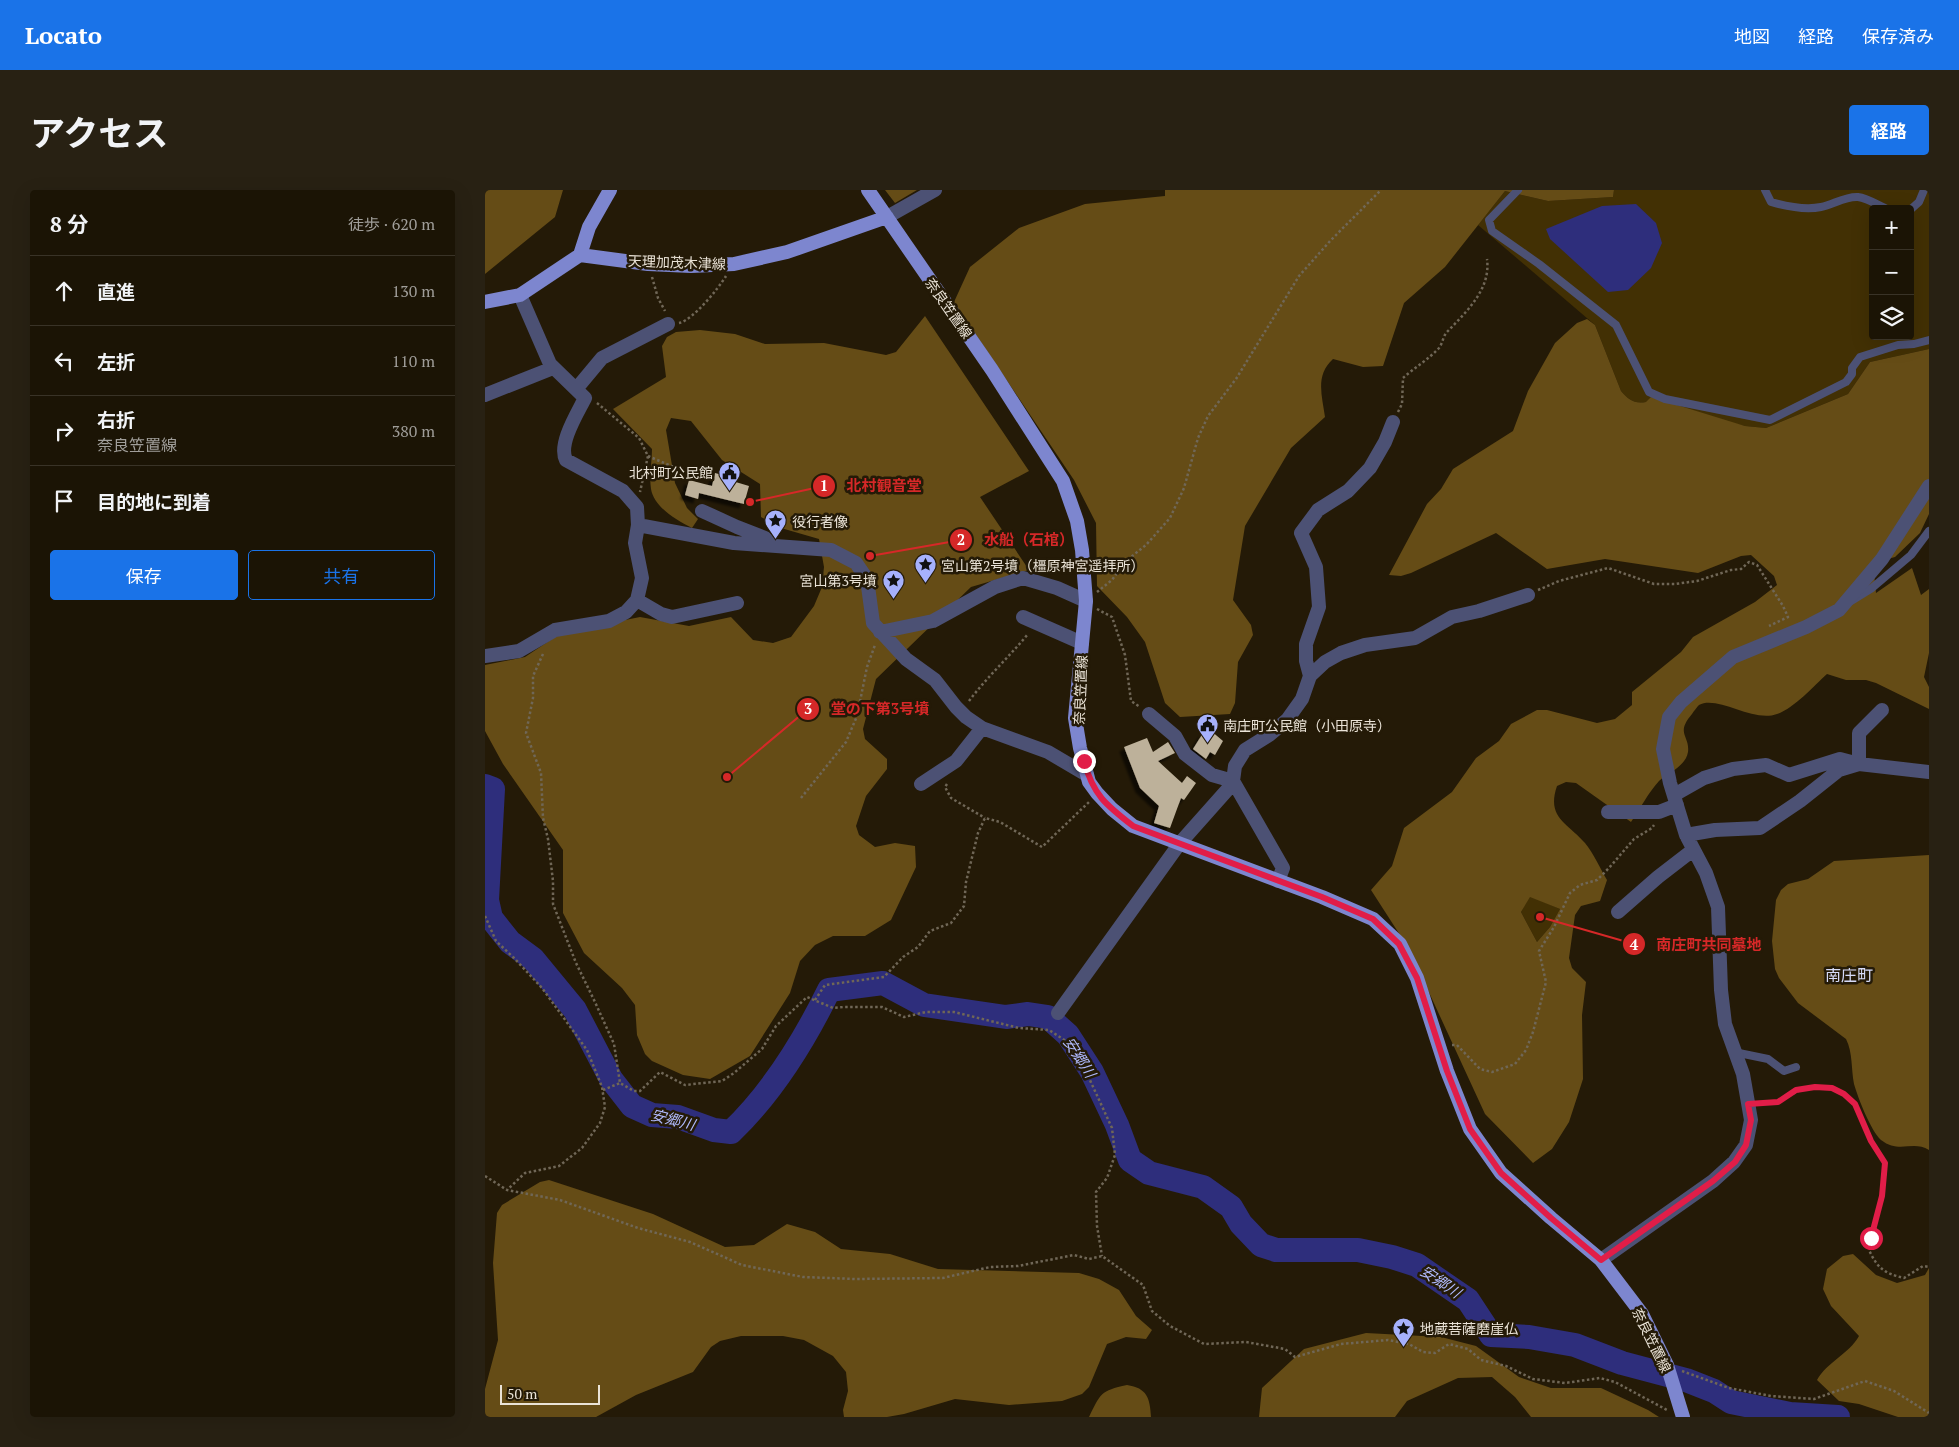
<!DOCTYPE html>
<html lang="ja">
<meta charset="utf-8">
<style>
body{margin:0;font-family:"PT Serif","Noto Sans JP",serif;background:#282113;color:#f1f3f6}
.controls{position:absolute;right:15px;top:15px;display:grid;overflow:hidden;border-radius:5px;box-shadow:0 5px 20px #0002}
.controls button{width:45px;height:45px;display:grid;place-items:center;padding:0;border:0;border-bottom:1px solid #393327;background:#1b1405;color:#f1f3f6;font:25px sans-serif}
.scale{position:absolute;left:15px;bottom:12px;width:100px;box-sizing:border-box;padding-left:5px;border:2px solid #eae3d7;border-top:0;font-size:14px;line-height:18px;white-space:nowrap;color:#eae3d7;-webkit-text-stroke:4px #241a07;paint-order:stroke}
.stop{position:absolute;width:15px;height:15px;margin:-11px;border:4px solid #e11d48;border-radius:50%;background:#fff}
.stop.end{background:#e11d48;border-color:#fff;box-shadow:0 1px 5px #0008}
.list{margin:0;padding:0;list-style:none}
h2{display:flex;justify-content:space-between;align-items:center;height:65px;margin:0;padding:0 20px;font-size:21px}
h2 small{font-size:16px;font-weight:400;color:#a09e9a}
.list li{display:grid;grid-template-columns:32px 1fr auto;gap:15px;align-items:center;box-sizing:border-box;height:70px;padding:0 20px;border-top:1px solid #393327}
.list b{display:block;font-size:19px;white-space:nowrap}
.list p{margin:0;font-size:16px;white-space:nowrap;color:#a09e9a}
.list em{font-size:16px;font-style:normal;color:#a09e9a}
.actions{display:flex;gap:10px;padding:15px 20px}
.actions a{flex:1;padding:11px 0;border:1px solid #1a73e8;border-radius:5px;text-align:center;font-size:18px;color:#1a73e8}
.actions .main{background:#1a73e8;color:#fff}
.icon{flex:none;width:28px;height:28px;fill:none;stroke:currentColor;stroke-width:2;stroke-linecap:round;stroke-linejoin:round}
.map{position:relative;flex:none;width:1444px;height:1227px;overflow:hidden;border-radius:5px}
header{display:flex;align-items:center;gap:30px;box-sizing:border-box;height:70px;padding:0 25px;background:#1a73e8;color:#fff}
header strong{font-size:24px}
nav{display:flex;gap:28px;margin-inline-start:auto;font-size:18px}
.intro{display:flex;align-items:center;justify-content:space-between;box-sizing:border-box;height:120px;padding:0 30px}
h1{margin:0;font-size:35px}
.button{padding:12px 22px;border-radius:5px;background:#1a73e8;color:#fff;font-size:18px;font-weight:700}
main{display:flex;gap:30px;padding:0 30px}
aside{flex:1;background:#1b1405;border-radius:5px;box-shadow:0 5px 20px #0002}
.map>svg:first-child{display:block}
</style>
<header>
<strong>Locato</strong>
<nav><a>地図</a><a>経路</a><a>保存済み</a></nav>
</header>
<div class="intro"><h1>アクセス</h1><a class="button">経路</a></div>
<main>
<aside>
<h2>8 分<small>徒歩 · 620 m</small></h2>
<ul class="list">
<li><svg class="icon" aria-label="ahead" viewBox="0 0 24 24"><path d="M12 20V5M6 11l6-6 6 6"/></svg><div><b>直進</b></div><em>130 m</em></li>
<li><svg class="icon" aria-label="left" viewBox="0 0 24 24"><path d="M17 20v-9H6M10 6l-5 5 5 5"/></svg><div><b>左折</b></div><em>110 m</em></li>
<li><svg class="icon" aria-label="right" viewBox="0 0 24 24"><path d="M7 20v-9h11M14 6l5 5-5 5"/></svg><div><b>右折</b><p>奈良笠置線</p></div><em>380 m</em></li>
<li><svg class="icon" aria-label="arrive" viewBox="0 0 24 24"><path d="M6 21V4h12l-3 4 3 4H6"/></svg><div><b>目的地に到着</b></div></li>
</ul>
<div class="actions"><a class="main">保存</a><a>共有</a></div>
</aside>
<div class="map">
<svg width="1444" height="1227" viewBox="0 0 1444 1227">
<defs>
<filter id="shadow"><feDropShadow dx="-4.5" dy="4.5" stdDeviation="1" flood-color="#0009"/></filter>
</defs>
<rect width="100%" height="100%" fill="#241a07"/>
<!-- green -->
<path fill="#423004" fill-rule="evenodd" d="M1129 0H1444V159L1385 172 1363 204 1281 238 1260 236 1161 212C1149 214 1144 210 1136 201L1110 135 993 35 1020 1 1063 11 1128 7ZM1388 19H1425V146H1388Z
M1045 706 1075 719 1065 737 1052 752 1036 722Z"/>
<!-- forest -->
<path fill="#654c16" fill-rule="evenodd" d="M0 0H78L70 27 0 84Z
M400 0H432L410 13Z
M680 0H1129L1128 7 1063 11 1020 1 960 77 919 113 898 176 878 177 848 169C830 185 837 206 840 227L806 258 760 336 748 410 766 435 768 445 753 472 750 513 745 524 695 527 680 513 660 452 642 427 612 396 611 333 589 290 469 112 485 77 534 38 600 14 680 6Z
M440 126 544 281 495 307 544 380 486 397 391 489 378 539 380 549 402 569V579L381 606 371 636 374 645 390 657 410 653 430 656 431 677 406 730 380 746H348L330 755 315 771 305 803 265 866 225 889 198 885 167 871 160 864 152 845 150 815 137 798 99 763 78 723V660L18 574 0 541V475L40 467 76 443 155 427 204 436 246 427 268 450 288 453 306 447 329 416 337 397 339 377 334 349 296 338 276 327 275 294 237 270 206 231 186 228 181 240 190 293 202 318 213 329 207 338C191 330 169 317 166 299 164 286 167 272 167 259L128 219 181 187 177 156 182 147 191 142 215 140 250 144 280 154 339 153 401 165 411 162Z
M1102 129 1110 135 1136 201C1144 210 1149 214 1161 212L1166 207 1260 236 1281 238 1363 204 1385 172 1444 159V324L1435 343 1410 367 1388 373 1391 403 1427 378 1436 405 1444 399V463L1439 487 1444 497V519L1391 493 1381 490H1361L1342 484C1329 496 1308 519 1292 524 1268 533 1233 505 1214 515 1212 517 1209 521 1207 524 1190 544 1205 545 1203 562 1201 576 1183 583 1174 591 1163 603 1155 619 1146 632L1091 593 1081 592 1072 596C1061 628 1083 633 1100 653 1109 664 1115 678 1122 690L1115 711 1096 716 1090 725 1084 768 1087 778 1101 792 1097 825 1098 889 1084 932 1067 959 1048 973 1000 924 924 759 886 700 907 676 919 638 967 602 991 568 1014 551 1026 534 1052 520H1062L1112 533 1130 529 1147 515V502L1196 462 1208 447 1270 412 1292 395 1289 386 1266 365 1256 366 1213 383 1120 369 1062 379 1011 343 926 383 916 386 904 385 942 314 956 299 968 279 1028 241 1043 201 1070 153 1092 133ZM1045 707 1075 719 1065 737 1052 752 1036 722Z
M1444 665V960C1428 950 1414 964 1396 950 1386 941 1373 908 1369 894 1366 879 1368 863 1361 849L1313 813 1294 788 1290 779 1287 751 1291 710 1296 700 1303 694 1323 689 1349 671Z
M64 990 168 1024 240 1057 269 1055 302 1034 330 1042 356 1059 405 1064 453 1079 594 1083 614 1089 634 1100 651 1126 667 1140 661 1149 641 1147 622 1154 604 1197 597 1204 577 1211 524 1215 470 1209 419 1224 402 1227H359L358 1220 363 1201 361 1182 348 1166 319 1150 298 1146H256L235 1151 226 1157 208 1182 151 1205 111 1227H0V1199L13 1150 8 1073 12 1023 17 1015 55 992Z
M1368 1064 1391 1085 1412 1093 1440 1085 1444 1078V1227H1413L1374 1214 1354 1211 1332 1190C1342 1172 1364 1164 1374 1146L1346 1116 1338 1099 1342 1079 1358 1066Z
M881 1143 956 1147 991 1156 1034 1187 1066 1198H1116L1163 1220 1174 1227H1046L1030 1207 1007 1187 973 1188 922 1211 910 1227H774L777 1198 819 1159Z
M642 1195C662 1198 665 1208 666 1227H604C616 1203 615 1201 642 1195Z"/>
<!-- water -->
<path fill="#2e2e7c" d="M1151 14 1171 33 1177 53 1166 78 1143 100 1123 102 1065 49 1061 39 1117 16Z"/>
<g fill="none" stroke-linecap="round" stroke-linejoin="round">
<!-- river -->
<path stroke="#2e2e7c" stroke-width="24" d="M0 596 8 599 2 710 6 728 25 752 48 769 90 820 126 889 147 916 167 925 193 927 229 940 246 942C288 902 319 851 344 800L398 793 439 815 521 827 543 824 563 827 583 845 607 882 632 935 645 970 664 983 718 997 746 1017 756 1034 776 1055 791 1060H873L907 1067 932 1075 983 1110 1006 1145 1044 1147 1090 1155 1137 1173 1201 1190 1229 1201 1246 1212 1305 1224 1353 1227"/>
</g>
<!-- building -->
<path fill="#bdb19a" filter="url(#shadow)" d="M230 283 245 287 244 290 264 296 259 314 214 303 213 309 200 305 204 290 227 296Z
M725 540 738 551 730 565 725 562 721 569 708 559 718 543 721 545Z
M662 548 668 562 683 552 690 563 673 571 697 593 702 586 711 593 699 610 696 608 685 638 669 633 674 616 655 598 639 557Z"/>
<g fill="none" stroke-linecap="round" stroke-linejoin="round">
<!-- path -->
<path stroke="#706757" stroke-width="2.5" stroke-dasharray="2.5 2.5" stroke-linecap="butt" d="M167 87 173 108 180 121
M194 133C208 130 233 99 241 86
M112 213 154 248 163 266 155 302
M913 222 917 214 918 188C929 178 944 169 954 158 958 153 958 145 963 141 982 121 1006 99 1002 69
M163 266 186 276 217 282
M1053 400 1074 391 1123 378 1169 394H1190L1212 391 1246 380 1256 379 1264 372 1272 375 1298 416 1303 427 1284 436
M612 402 627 390 641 371 661 355 685 328 699 298 713 248 723 226 751 189 814 86 846 50 896 0
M612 419 627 427 640 465 646 511 655 517
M58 464 48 486V508L41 543 56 583 58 628 63 649 68 691V714L91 773 110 812 129 854 135 893 149 901H155L175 882 200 895 237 891 249 883 277 859 291 836 322 807 348 818 359 817H397L419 827 441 822H469L534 838 564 840 581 851 604 888 627 938 630 965 622 988 611 1002 612 1036 617 1066
M484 511C502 487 524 467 543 444
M462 594 460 597 466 608 500 628
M316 608 361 552 372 526 382 477 390 455
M0 726 11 751 29 768 57 798 102 860 117 897 120 917 115 933 97 958 74 976 40 983 22 1000
M330 810 340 795 399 787 418 767 433 757 445 741 466 733 479 716 481 692 493 643 500 628 515 632 557 657 604 612
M967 855H972L995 879 1007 882 1030 874 1041 860 1048 842 1061 792 1054 761 1069 737 1085 703 1095 695 1112 690 1124 678 1149 649 1167 638 1169 635
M118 900 135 893
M1275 913C1281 913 1288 913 1294 911 1309 905 1313 897 1332 897 1374 898 1370 924 1386 952 1390 958 1399 967 1400 974 1402 999 1389 1035 1384 1060 1393 1079 1399 1083 1419 1088L1438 1076 1444 1077
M0 986 22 1000 75 1010 153 1038 205 1052 257 1075 318 1087 370 1089 458 1088 505 1077 533 1076 589 1065 604 1069 617 1066 658 1095 667 1121 685 1136 719 1154 761 1152 800 1159 810 1167 856 1154 903 1150 924 1154 938 1162 950 1163 964 1154 983 1159 996 1170 1021 1176 1048 1189 1080 1193 1115 1188 1130 1192 1182 1220
M1197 1181 1244 1198 1286 1206 1329 1209 1380 1191 1409 1201 1444 1223"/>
<!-- service -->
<path stroke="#4c5174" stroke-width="8" d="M1033 0 1004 30 1007 41 1054 74 1131 135 1164 202 1180 209 1285 230 1361 192 1367 184V178L1375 167 1413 155 1429 154 1444 150
M1280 0 1286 12C1300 16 1321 20 1336 17 1348 15 1360 6 1373 7 1382 8 1393 15 1402 19
M1425 20 1434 12 1439 0
M1366 411 1387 398 1426 365 1444 341
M1249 862 1283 869 1299 881 1311 877"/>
<!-- minor -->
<path stroke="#4c5174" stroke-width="14" d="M402 27 450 0
M92 198 117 168 183 134
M0 205 68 178
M217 321 252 337 280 348 286 355
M153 335 249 353 346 360 371 373 382 389 388 433 421 469 450 490 471 517 481 527 497 538 563 562 602 585
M152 410 176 424 187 427 252 413
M538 427 597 453
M395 442 448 431 510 397 538 388 572 398 601 411
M0 466 34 461 70 440 124 431 141 422 152 410 157 388 150 353 153 335 152 317 138 301 81 270C73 254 92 224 100 208L65 174 35 105
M825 486 821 471V454L834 417 831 377 816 343 833 320 863 301 885 278 900 252 908 232
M664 524 690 546 700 564 727 585 748 591 798 678 793 691
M436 594 471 571 497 538
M1189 605 1219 588 1248 579 1281 575 1304 585 1355 569 1374 574V543L1397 520
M1123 622H1174L1192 615
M1201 645 1230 640 1275 638 1315 611 1354 580 1374 574 1444 582
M1133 722 1173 687 1208 660
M573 823 695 653 743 599 748 591 750 576 760 560 784 545 802 530 817 509 825 486 840 472 856 463 880 455 930 448 967 427 994 421 1043 405
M1116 1070 1228 991 1249 972 1261 955 1266 930 1258 884 1240 834 1236 800 1233 717 1221 683 1201 645 1185 593 1178 559 1184 527 1196 512 1248 467 1321 437 1354 420 1397 369 1444 296"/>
<!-- primary -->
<path stroke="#7d86cf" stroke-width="14" d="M383 0 507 180 578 291 592 331 597 360 601 411 590 528 595 558 604 592 612 603 627 619 648 636 837 707 888 729 915 754 932 788 962 881 985 939 1016 983 1066 1028 1116 1070 1157 1124 1182 1175 1198 1227
M95 65 163 74 206 76 249 74 302 62 402 27
M0 112 35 105 95 65 104 37 125 0"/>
</g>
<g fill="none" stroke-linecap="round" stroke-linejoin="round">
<!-- route -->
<path stroke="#e11d48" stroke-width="6" d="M599 571C608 605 621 615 648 636L837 707 888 729 914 754 932 788 962 881 985 939 1016 983 1066 1028 1116 1070 1228 991 1250 972 1261 955 1266 930 1263 914 1293 912 1311 900 1330 897 1347 898 1359 904 1370 914 1386 951 1400 973 1397 1006 1386 1048"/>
</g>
<!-- icons -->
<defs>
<symbol id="civic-pin" viewBox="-11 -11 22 30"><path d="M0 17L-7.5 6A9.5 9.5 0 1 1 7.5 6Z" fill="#a6b1fc" stroke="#241a07"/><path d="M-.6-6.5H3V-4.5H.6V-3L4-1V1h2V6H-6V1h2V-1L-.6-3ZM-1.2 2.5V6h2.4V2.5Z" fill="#111"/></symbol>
<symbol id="sight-pin" viewBox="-11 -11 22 30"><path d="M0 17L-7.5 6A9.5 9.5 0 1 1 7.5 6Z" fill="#a6b1fc" stroke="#241a07"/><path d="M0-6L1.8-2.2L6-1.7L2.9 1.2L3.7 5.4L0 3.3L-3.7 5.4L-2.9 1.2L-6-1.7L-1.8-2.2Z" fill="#111"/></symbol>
</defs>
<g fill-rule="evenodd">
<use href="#civic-pin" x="232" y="270" width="25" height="34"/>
<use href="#sight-pin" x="278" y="318" width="25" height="34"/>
<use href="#sight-pin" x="428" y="362" width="25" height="34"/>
<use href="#sight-pin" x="396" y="378" width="25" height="34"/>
<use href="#civic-pin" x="710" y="522" width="25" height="34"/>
<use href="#sight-pin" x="906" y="1126" width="25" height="34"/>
</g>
<g text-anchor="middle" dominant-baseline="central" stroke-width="5" stroke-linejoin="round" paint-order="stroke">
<!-- street labels -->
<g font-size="14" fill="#eae3d7" stroke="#241a07">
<text transform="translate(192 72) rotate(2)">天理加茂木津線</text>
<text transform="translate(464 118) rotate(55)">奈良笠置線</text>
<text transform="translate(595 500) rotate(-87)">奈良笠置線</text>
<text transform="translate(1167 1150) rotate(64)">奈良笠置線</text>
</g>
<!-- poi labels -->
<g font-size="14" fill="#eae3d7" stroke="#241a07" text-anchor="start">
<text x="228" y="282" text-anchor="end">北村町公民館</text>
<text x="307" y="331">役行者像</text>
<text x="456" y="375">宮山第2号墳（橿原神宮遥拝所）</text>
<text x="392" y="390" text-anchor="end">宮山第3号墳</text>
<text x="738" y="535">南庄町公民館（小田原寺）</text>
<text x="935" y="1138">地蔵菩薩磨崖仏</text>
</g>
<!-- water labels -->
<g font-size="15" font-style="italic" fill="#b0bafd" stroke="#241a07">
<text transform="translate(595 867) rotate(57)">安郷川</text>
<text transform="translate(188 929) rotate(14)">安郷川</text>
<text transform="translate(956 1091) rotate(34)">安郷川</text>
</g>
<!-- quarter labels -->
<g font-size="16" fill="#d6dbf8" stroke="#241a07">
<text x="1364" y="785">南庄町</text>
</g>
</g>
<!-- callouts -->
<path fill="none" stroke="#d62828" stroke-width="2" d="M265 312L339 296M385 366L476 350M242 587L323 519M1055 727L1149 754"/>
<g fill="#d62828" stroke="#241a07" stroke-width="2">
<circle cx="265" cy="312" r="5"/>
<circle cx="385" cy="366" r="5"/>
<circle cx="242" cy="587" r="5"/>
<circle cx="1055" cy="727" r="5"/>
<circle cx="339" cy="296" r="12"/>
<circle cx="476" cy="350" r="12"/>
<circle cx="323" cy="519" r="12"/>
<circle cx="1149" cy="754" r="12"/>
</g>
<g font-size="15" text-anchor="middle" font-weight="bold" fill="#fff">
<text x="339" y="301">1</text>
<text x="476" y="355">2</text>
<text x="323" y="524">3</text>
<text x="1149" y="760">4</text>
</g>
<g font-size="15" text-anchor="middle" font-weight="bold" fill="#d62828" stroke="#241a07" stroke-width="5" stroke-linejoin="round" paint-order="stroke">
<text x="399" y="301">北村観音堂</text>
<text x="544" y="355">水船（石棺）</text>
<text x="395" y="524">堂の下第3号墳</text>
<text x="1224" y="760">南庄町共同墓地</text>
</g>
</svg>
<div class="controls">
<button>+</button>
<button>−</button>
<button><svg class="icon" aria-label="layers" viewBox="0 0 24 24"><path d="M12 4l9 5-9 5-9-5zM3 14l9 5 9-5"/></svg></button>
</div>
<div class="scale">50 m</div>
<div class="stop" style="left:1386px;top:1048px"></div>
<div class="stop end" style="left:599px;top:571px"></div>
</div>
</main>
